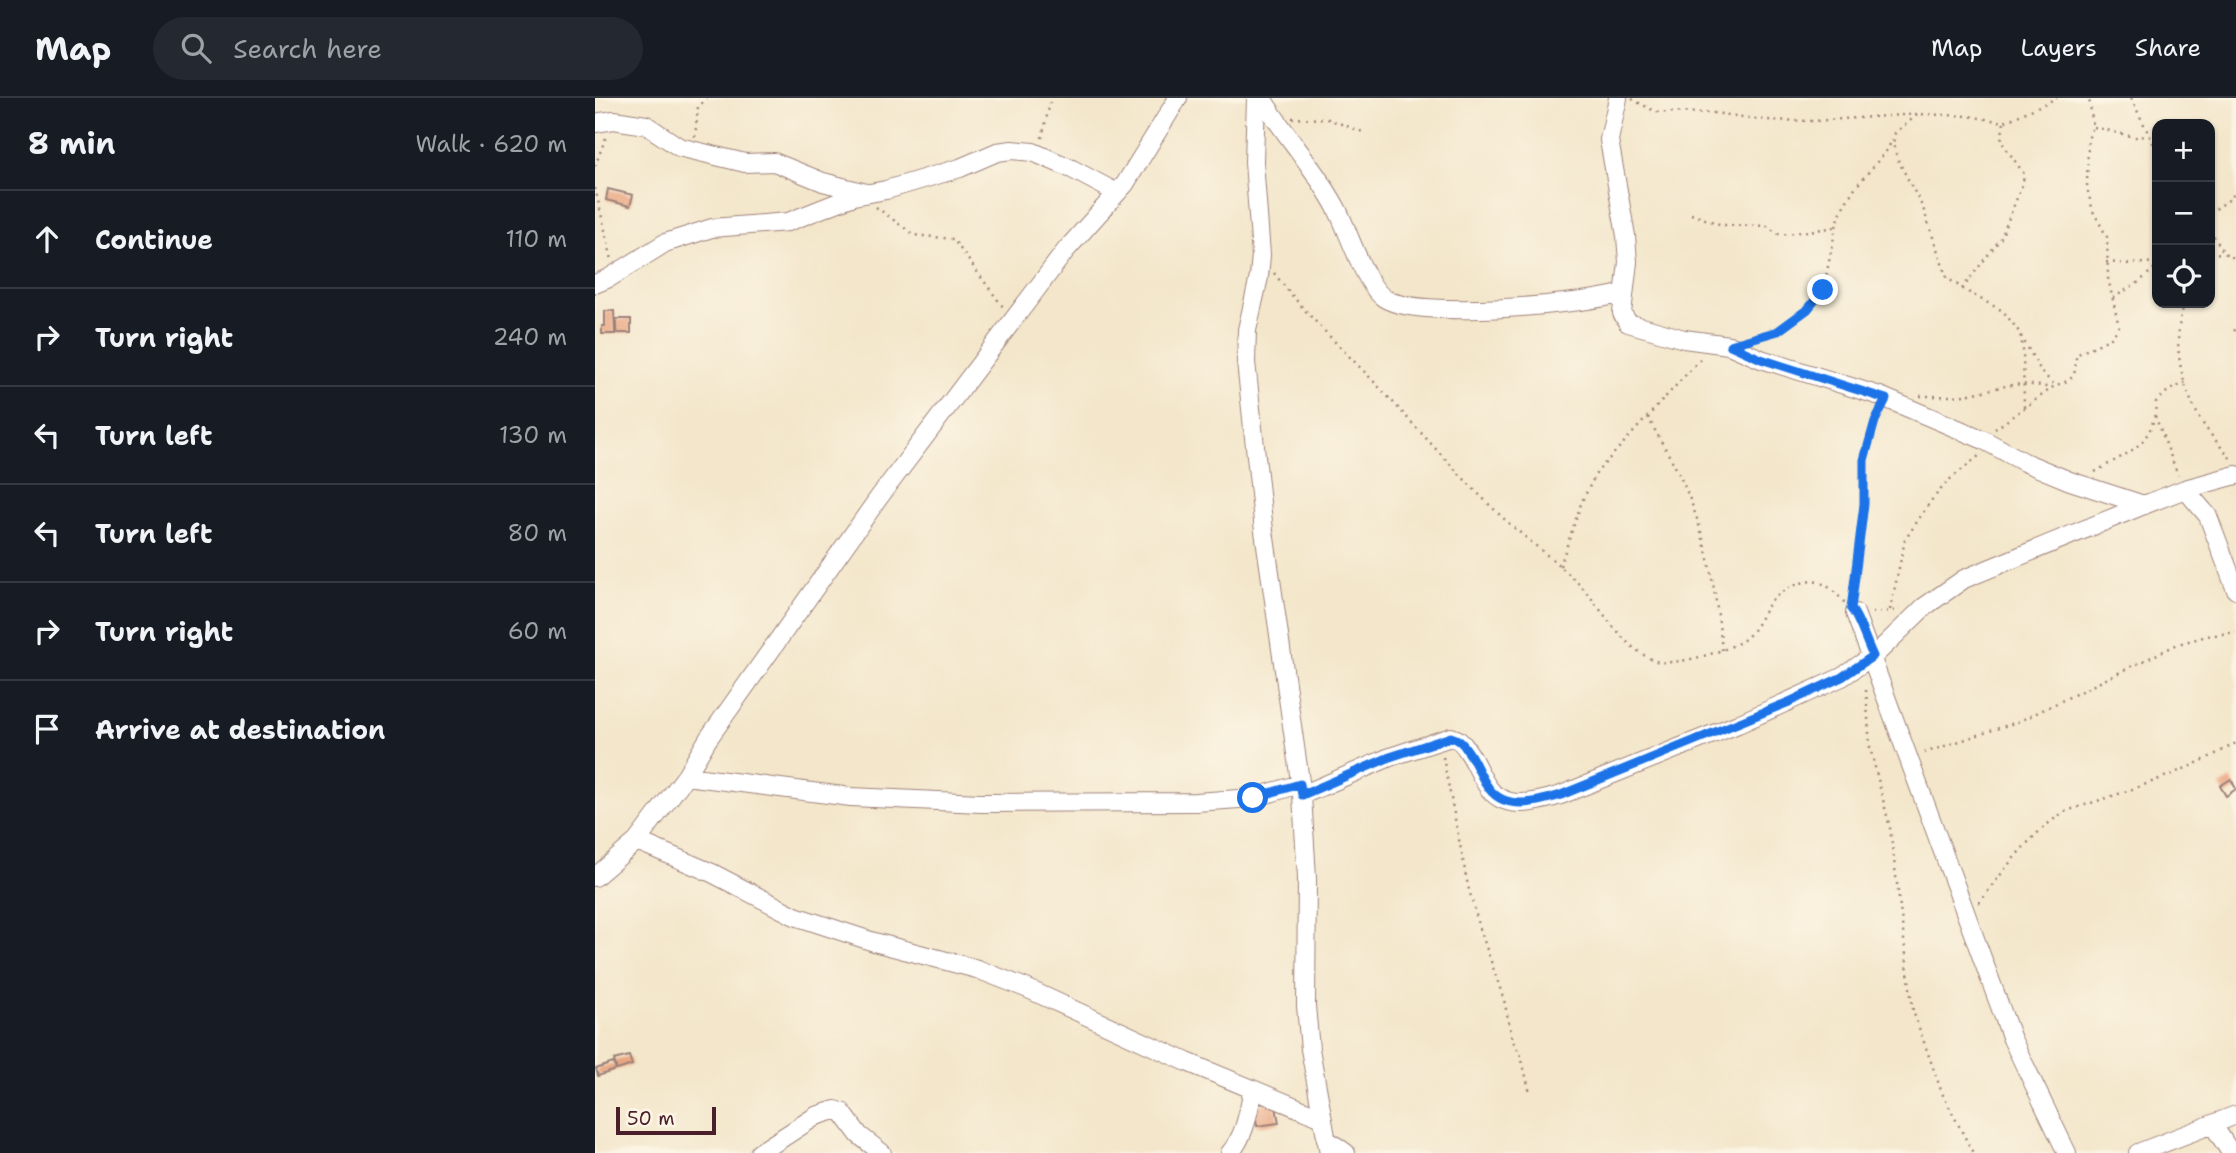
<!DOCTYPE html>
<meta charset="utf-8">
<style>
body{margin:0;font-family:"Shantell Sans",sans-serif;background:#242831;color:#f1f3f6}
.controls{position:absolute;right:21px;top:21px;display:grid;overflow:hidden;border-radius:14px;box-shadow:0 2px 5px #0004}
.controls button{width:63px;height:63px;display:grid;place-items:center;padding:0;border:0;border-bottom:2px solid #363941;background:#171b24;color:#f1f3f6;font:35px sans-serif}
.scale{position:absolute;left:21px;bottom:18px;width:100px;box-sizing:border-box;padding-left:7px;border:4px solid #4a1f2b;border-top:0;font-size:19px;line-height:24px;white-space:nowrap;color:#4a1f2b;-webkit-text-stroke:5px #fcf5e5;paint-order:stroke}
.stop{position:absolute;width:21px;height:21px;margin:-16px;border:5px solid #1a73e8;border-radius:50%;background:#fff}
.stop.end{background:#1a73e8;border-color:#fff;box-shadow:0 2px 7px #0008}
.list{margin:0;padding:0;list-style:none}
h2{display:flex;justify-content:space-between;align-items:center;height:91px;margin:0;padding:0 28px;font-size:30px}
h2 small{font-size:23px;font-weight:400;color:#9ea1a6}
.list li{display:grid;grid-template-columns:46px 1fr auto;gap:21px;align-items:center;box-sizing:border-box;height:98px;padding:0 28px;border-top:2px solid #363941}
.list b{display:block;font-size:26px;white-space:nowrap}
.list em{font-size:23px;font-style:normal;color:#9ea1a6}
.icon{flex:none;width:38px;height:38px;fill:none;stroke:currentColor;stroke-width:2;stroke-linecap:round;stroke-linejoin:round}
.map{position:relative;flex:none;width:1641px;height:1055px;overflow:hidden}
header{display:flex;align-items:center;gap:42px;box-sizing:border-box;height:98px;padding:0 35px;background:#171b24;border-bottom:2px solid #363941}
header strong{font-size:33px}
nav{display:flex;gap:38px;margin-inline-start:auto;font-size:24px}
.search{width:490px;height:63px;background:#242831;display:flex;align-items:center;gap:18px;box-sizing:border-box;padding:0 24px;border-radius:38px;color:#9ea1a6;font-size:26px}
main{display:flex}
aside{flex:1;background:#171b24}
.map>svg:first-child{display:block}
</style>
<header>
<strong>Map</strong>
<div class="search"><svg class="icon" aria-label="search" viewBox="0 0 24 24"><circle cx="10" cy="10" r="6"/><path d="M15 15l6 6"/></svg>Search here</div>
<nav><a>Map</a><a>Layers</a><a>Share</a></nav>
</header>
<main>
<aside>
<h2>8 min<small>Walk · 620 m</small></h2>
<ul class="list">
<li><svg class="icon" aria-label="ahead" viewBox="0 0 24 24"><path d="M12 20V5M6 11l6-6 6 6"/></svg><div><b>Continue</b></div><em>110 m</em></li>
<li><svg class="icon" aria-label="right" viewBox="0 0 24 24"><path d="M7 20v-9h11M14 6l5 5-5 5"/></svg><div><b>Turn right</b></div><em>240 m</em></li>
<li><svg class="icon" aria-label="left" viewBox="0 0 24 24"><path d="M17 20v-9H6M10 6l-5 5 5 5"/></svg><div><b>Turn left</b></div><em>130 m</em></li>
<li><svg class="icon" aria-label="left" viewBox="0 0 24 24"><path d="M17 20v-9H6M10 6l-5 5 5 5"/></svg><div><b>Turn left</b></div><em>80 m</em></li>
<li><svg class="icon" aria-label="right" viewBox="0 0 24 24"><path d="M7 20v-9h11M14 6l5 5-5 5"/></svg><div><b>Turn right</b></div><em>60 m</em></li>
<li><svg class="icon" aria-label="arrive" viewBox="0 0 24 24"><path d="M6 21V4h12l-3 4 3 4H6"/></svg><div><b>Arrive at destination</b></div></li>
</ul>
</aside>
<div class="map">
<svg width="1641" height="1055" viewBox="0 0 1641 1055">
<rect width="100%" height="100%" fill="#fcf5e5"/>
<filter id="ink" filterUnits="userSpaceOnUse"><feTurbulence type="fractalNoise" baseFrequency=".0143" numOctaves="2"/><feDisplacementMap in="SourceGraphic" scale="14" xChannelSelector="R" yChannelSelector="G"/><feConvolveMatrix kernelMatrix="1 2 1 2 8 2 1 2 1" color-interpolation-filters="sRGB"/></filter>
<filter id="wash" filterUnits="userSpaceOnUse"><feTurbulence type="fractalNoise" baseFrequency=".00686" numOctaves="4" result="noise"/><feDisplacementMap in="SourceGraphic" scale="28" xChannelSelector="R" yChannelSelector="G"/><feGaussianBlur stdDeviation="1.57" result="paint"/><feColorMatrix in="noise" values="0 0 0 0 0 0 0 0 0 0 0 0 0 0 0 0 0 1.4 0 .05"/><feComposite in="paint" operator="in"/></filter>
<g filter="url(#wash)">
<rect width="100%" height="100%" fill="#f3e6ca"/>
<g id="blocks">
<!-- building -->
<path fill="#e89f78" d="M13 91 38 97 35 108 11 102Z
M10 213H19L20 236H7V228H10Z
M21 221H36V235H22Z
M1636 681 1641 691 1631 698 1625 688Z
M34 958 37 967 22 972 19 962Z
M18 965 21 972 3 978 1 971Z
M680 1003 684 1025 662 1028 659 1007Z"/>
</g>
</g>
<g filter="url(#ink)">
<use href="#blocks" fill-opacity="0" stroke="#9e827a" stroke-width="2"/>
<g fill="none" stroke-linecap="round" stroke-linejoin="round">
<defs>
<path id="minor" d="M661 0 659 64 666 157 664 179 652 232 651 264 669 433 707 697 712 780 711 908 715 951 734 1055
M667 0C690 38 721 71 742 111 754 134 769 186 789 200 821 222 989 207 1028 195
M1023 0 1014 42 1031 138 1033 164 1027 215 1033 225 1089 241 1134 247 1166 261 1285 298 1389 342 1429 364 1475 383 1549 407
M0 25 19 22 51 27 84 49 150 65 179 64 228 84 271 95
M0 186 14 180 70 145 117 130 193 124 259 98 291 92 365 70 402 54 417 52 438 54 477 71 522 95
M1590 391 1613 418 1641 492
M1260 515 1417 941 1472 1055
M91 678 256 699 386 705 601 704 658 700 705 686
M707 697 795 659 856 639C864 641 868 645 872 652 880 663 884 675 891 686 907 714 940 705 966 697L1143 626 1247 579 1282 555 1329 509 1369 481 1549 407 1590 391 1641 377
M42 743 117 775 200 818 279 844 382 871 431 890 592 964 727 1020
M0 779 42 743 91 678 113 641 285 398 471 152 530 86 583 0
M1618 1027 1636 1055
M731 1041 751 1055
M164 1055 221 1018 240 1012 247 1014 264 1037 287 1055
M635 1055C651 1036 653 1015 658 991
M1543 1055 1641 1017"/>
</defs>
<!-- minor casing -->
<use href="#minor" stroke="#9e827a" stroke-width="20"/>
<!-- path -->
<path stroke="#9e827a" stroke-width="2.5" stroke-dasharray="2 5" stroke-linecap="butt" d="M1536 0 1562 53
M1037 1 1061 14 1120 15 1169 22 1217 23 1323 16 1373 18 1409 24 1462 0
M1322 17 1300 35 1298 46 1303 62 1328 110 1352 180 1376 196 1408 213 1425 235 1428 252 1429 310
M697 20 733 21 768 34
M1499 29 1540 39 1554 38
M100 39 103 9 112 0
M447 40 456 0
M0 68 11 39
M0 90 17 162
M281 109 319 137 358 141 408 209
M1615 115 1635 101 1641 94
M1096 116 1127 127 1172 128 1185 137 1241 129
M1615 132 1629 155 1641 161
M1615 156 1629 155
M1511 164 1535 166 1562 164
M679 175C711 217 747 250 783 288 824 332 863 377 907 419 930 440 956 459 979 481 1006 506 1024 549 1061 563 1079 569 1137 552 1151 540 1162 530 1167 516 1175 505 1181 497 1188 493 1196 489 1222 477 1232 485 1250 505
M1367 191 1406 140 1428 85 1429 76 1406 43 1409 24
M1518 200 1544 184 1562 168
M1590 205C1576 240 1585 284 1603 317 1611 333 1625 347 1636 361
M1639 233 1641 231
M1426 238 1447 275 1460 287
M1156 240 1183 233 1190 229 1213 211 1228 193 1241 129 1247 111 1259 91 1293 51 1297 41
M1325 298C1342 298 1359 299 1375 296 1410 289 1419 282 1456 290
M1560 318 1583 377
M1053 319C1064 341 1078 362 1088 385 1112 438 1121 494 1127 552
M1400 331 1461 287C1480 282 1481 276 1481 257L1516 240 1524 229 1513 180 1512 139 1498 113 1492 90 1493 41 1498 29 1494 0
M1500 374C1532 354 1559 349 1561 304L1574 292 1590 285
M965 468 987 403 1002 374 1108 258
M1257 502 1269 406V362L1284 312
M1295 512 1310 442 1335 404 1354 382 1385 357
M1277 515 1305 512
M1271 592 1275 649 1295 730 1318 913 1347 995 1378 1055
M1329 655 1425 623 1583 546 1612 538 1641 534
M848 659 873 788 885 831 909 902 918 943 926 958 935 995
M1384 805C1409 772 1435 735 1471 713 1528 695 1589 675 1641 645"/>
<!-- minor -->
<use href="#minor" stroke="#fff" stroke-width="18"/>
</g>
</g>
<g fill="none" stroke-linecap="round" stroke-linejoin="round" filter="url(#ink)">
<!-- route -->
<path stroke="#1a73e8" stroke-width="9" d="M658 700 705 686 707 697 795 659 856 639C864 641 868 645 872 652 880 663 884 675 891 686 907 714 940 705 966 697L1194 604 1247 579 1278 558C1272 546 1264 520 1256 511L1269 406V362L1280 323 1291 301 1166 261 1135 247 1183 233 1213 211 1228 192"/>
</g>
</svg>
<div class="controls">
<button>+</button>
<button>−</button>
<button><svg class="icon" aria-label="locate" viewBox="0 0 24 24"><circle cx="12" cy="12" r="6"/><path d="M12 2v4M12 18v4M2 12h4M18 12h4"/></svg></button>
</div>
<div class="scale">50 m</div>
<div class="stop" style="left:658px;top:700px"></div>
<div class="stop end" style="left:1228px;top:192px"></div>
</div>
</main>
